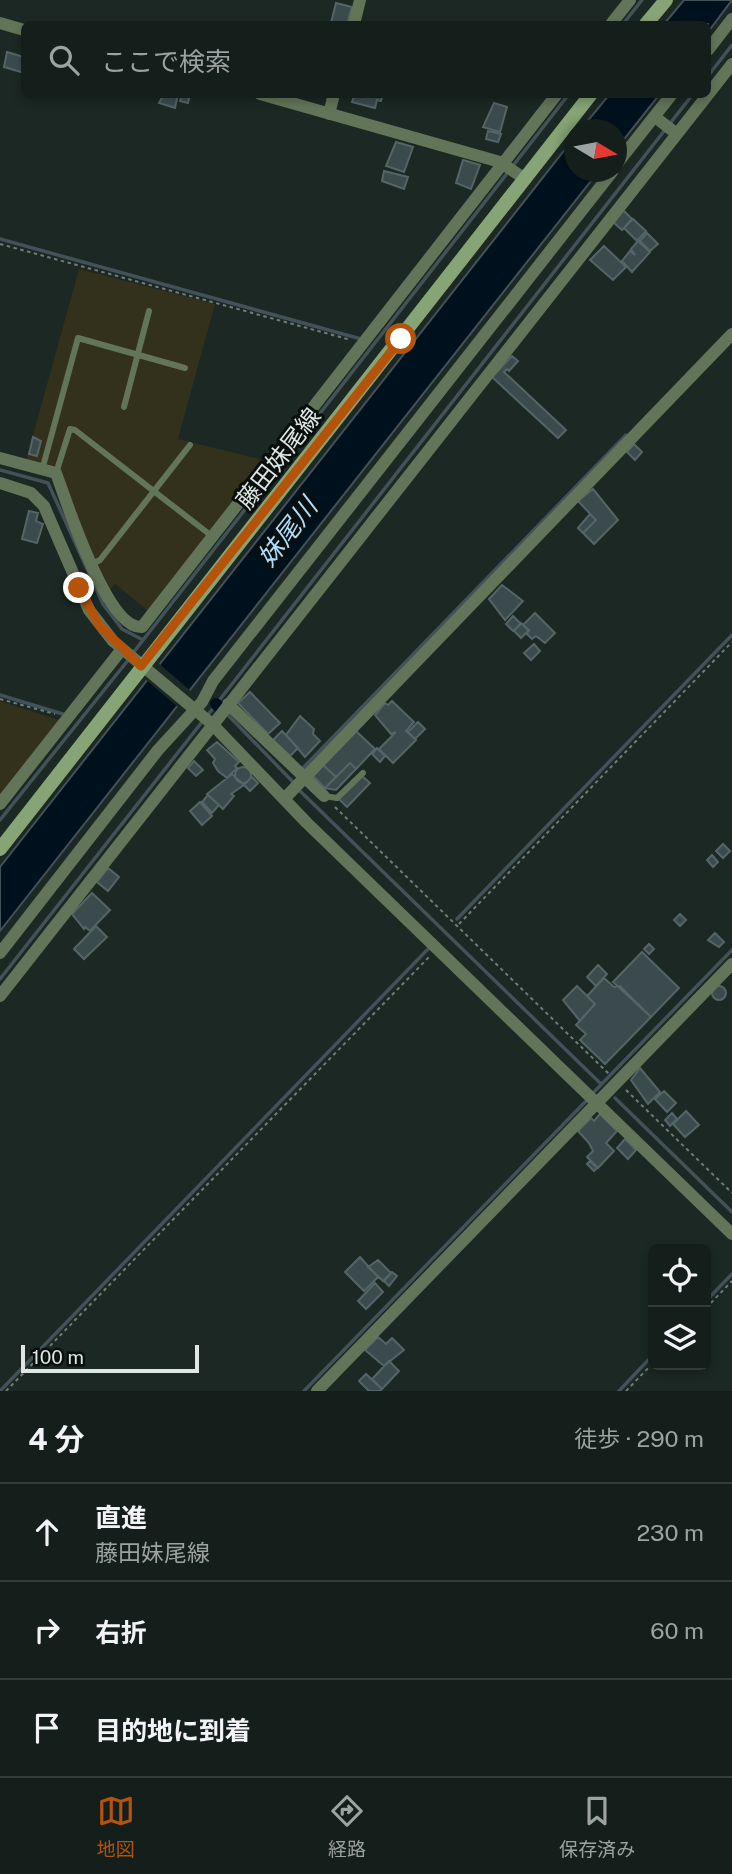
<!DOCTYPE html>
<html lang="ja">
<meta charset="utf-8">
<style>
body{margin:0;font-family:"Public Sans","Noto Sans JP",sans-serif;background:#1d2723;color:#f1f3f6}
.controls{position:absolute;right:21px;bottom:21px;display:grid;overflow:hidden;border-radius:10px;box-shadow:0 4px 10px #0003}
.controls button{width:63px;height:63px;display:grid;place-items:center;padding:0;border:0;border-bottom:2px solid #333c39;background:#141e1a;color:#f1f3f6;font:35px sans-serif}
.compass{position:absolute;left:564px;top:119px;width:63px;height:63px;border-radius:50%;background:#141e1a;box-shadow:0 4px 10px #0003;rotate:100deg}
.scale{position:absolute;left:21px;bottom:18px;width:178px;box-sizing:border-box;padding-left:7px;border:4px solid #dee7e3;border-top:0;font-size:19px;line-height:24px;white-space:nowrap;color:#dee7e3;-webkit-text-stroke:5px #090f0d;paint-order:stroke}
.stop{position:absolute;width:21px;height:21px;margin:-16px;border:5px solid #b45309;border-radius:50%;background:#fff}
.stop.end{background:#b45309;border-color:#fff;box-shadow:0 2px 7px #0008}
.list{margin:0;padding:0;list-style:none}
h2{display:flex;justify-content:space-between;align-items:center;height:91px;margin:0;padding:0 28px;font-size:30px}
h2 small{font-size:23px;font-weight:400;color:#9da2a2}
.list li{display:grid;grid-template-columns:46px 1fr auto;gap:21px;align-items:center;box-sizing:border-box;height:98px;padding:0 28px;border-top:2px solid #333c39}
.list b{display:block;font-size:26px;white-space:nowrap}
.list p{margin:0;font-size:23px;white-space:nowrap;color:#9da2a2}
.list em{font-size:23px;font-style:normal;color:#9da2a2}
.icon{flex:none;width:38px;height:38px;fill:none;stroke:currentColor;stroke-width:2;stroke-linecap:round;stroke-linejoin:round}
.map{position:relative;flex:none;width:732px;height:1391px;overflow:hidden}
.search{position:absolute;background:#141e1a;box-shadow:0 4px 10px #0003;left:21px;right:21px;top:21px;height:77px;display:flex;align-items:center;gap:18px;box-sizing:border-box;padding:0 24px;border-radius:10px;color:#9da2a2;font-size:26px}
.sheet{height:385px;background:#141e1a}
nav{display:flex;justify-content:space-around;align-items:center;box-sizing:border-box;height:98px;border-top:2px solid #333c39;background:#141e1a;font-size:19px;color:#9da2a2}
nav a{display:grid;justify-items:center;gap:4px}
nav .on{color:#b45309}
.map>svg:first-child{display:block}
</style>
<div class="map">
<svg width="732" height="1391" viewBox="0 0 732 1391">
<rect width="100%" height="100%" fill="#1b2823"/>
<!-- green -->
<path fill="#33301b" d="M79 269 215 304 178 439 263 460 267 467 152 614 115 584 108 592 60 473 26 460Z
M0 701 59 720 0 798Z"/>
<!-- water -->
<path fill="#00111e" stroke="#435159" stroke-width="2" d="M684 0H732L708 32V24H664Z
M609 95H659L617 148 616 130 581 129Z
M574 138V172H598L0 931V867Z"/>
<!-- pier -->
<path fill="#1b2823" d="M157 662 192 692 179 708 144 678Z"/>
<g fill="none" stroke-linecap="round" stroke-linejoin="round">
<!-- stream -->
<path stroke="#435159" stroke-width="3.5" d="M623 24 642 0
M708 76 732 45
M0 239 361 339
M0 470 48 483 103 604 122 629 143 640
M133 653 569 94
M0 695 66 715
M227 714 294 783
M207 716 693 94
M302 769 626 435
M298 789 601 1084
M0 820 129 659
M457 919 732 635
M0 979 202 722
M592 1094 732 950
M615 1098 732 1212
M706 1301 732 1274
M0 1391 429 948
M304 1391 587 1100
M619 1391 653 1355"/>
<!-- canal -->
<path stroke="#00111e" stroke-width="12" d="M216 704 218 706"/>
</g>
<!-- building -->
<path fill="#3b4b4d" stroke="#556567" stroke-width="2" d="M336 3 352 7 347 24 331 23Z
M7 52 24 57V73L4 67Z
M178 94 175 108 159 103 164 94Z
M182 94H190L188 103 180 101Z
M355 94H383L381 101 377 100 375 108 352 102Z
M494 103 507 107 500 132 483 127Z
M488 131 501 134 498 142 486 139Z
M396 142 413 147 404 172 386 166Z
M463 160 480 165 471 189 456 183Z
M384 171 408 177 404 189 382 181Z
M623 210 632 219 622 230 612 221Z
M633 219 646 231 637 241 624 228Z
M647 233 658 244 650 251 640 241Z
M638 241 650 252 632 272 622 261 630 251 635 255 631 249Z
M604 246 626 267 613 280 590 260Z
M512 356 518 361 509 371 507 369 504 372 566 430 558 438 492 377Z
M33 437 41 441 37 456 29 454Z
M634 444 642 452 635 460 627 452Z
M593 489 618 520 594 544 583 533 596 520 578 501Z
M29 511 38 513 36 521 43 524 37 543 22 539Z
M590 514 596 520 583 533 578 528Z
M502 585 523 601 505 620 489 599Z
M535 613 555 633 545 643 536 636 532 639 527 634 529 631 523 625Z
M513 616 521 624 513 631 506 624Z
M521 623 529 630 521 638 514 631Z
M534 644 540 651 531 660 524 653Z
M250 692 280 723 268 734 238 703Z
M392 701 414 722 406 731 416 740 393 763 379 749 396 732 391 734 375 715 385 703 388 705Z
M300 716 314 729 313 734 320 741 305 757 286 735Z
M418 722 425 729 415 739 408 732Z
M282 731 298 748 290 756 273 740Z
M356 731 375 749 356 769 350 763 336 777 323 765Z
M217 742 239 762 235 766 237 768 227 778 218 771 213 763 215 759 207 750Z
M377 748 385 756 380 762 372 754Z
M194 761 203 770 196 776 188 768Z
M350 763 356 769 336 790 325 788Z
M323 765 336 777 325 788 313 776Z
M235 775a8 8 0 1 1 16 0a8 8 0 1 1-16 0Z
M232 774 244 785 231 794 234 796 223 809 207 794Z
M361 775 370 783 347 807 338 798Z
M252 777 258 783 250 791 244 785Z
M208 795 219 805 212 813 202 802Z
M200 802 212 816 202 825 190 811Z
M723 844 730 851 723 858 716 851Z
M712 855 718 862 713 867 707 860Z
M108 868 119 877 108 891 97 882Z
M92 893 110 910 90 931 85 927 84 929 72 914Z
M680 914 686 920 680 926 674 920Z
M96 926 107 937 84 959 74 949Z
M715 933 724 942 719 947 708 940Z
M649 944 654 949 649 954 644 949Z
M642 952 679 988 651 1017 613 982Z
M598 965 607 974 596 986 587 977Z
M604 978 614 987 620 986 651 1017 605 1064 580 1040 586 1034 576 1025 595 1004 587 996Z
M577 986 595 1004 580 1021 563 1000Z
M712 993a7 7 0 1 1 14 0a7 7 0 1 1-14 0Z
M640 1068 660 1092 648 1104 631 1080Z
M664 1091 676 1103 667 1112 655 1099Z
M686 1111 699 1125 685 1137 673 1124Z
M672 1113 677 1119 670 1126 665 1120Z
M600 1114 617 1131 606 1143 614 1151 598 1168 587 1157 593 1151 589 1143 578 1131 591 1118 594 1121Z
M625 1139 636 1150 628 1159 617 1148Z
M590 1161 597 1168 594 1171 587 1164Z
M360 1257 378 1277 364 1291 345 1272Z
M378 1260 391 1273 383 1281 368 1267Z
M392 1272 397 1276 389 1286 384 1281Z
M375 1283 383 1292 366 1309 358 1301Z
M378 1337 386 1344 392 1338 404 1350 384 1366 365 1350Z
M389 1361 399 1371 382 1389 372 1379Z
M366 1374 382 1389 380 1391H369L359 1381Z"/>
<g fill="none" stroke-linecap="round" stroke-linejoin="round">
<!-- path -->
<path stroke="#717c77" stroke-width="2" stroke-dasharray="3.5 3.5" stroke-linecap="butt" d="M0 244 351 340
M0 699 55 714
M335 807 609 1074
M459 924 732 642
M626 1090 732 1193
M706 1308 732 1281
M6 1391 429 957
M626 1391 653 1363"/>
<!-- lane -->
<path stroke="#637558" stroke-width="6" d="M124 407 149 311
M42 470 78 338 185 368
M56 473 70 429 75 430 213 537
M92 564 100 560 190 445
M324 796 337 798 363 773"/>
<!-- street -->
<path stroke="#637558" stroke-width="12" d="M0 23 24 30
M354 24 360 0
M611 24 630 0
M708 50 732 19
M260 94 500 162 525 179
M329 114 334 94
M655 117 677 134
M616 165 672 94
M0 458 56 473C67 503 107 630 142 627L557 94
M0 483 31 493 44 506 89 610 113 641 212 724 307 823 732 1234
M228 704 324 796
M284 799 732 334
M0 804 122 649
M0 953 158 750 202 702 213 681 612 172
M0 996 732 64
M317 1391 732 964"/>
<!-- secondary -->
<path stroke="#86a475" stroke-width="14" d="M646 24 666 0
M0 849 591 94"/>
</g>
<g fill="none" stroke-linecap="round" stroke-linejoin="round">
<!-- route -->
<path stroke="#b45309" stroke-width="9" d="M79 588 99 625 141 666 401 339"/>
</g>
<g text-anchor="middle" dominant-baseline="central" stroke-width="6" stroke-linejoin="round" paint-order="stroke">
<!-- street labels -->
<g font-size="24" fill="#dee7e3" stroke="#090f0d">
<text transform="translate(278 458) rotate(-52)">藤田妹尾線</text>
</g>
<!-- water labels -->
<g font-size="26" font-style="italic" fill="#b0dcfb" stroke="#090f0d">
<text transform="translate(287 532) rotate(-52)">妹尾川</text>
</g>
</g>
</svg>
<div class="controls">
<button><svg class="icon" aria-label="locate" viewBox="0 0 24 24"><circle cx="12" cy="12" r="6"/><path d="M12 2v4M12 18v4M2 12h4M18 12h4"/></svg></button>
<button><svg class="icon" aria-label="layers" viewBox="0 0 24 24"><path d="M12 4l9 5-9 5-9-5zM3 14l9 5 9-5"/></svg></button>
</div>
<svg class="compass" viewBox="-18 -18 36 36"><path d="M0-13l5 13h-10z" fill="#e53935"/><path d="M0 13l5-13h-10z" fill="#9da2a2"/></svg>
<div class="scale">100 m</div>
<div class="stop" style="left:401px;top:339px"></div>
<div class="stop end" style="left:79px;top:588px"></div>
<div class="search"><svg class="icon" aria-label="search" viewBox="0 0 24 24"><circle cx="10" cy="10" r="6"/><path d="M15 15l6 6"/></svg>ここで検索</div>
</div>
<section class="sheet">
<h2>4 分<small>徒歩 · 290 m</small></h2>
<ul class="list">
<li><svg class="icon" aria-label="ahead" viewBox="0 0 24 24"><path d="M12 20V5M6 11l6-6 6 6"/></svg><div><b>直進</b><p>藤田妹尾線</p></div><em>230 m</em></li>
<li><svg class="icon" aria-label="right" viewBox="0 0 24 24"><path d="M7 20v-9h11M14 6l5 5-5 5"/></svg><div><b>右折</b></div><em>60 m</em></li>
<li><svg class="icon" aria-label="arrive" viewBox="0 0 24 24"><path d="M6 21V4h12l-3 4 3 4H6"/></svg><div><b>目的地に到着</b></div></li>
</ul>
</section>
<nav>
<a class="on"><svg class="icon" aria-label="map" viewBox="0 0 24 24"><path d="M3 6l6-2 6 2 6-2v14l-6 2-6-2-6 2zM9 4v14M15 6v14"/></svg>地図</a>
<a><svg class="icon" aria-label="directions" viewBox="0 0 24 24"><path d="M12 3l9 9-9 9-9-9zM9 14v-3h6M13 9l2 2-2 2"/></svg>経路</a>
<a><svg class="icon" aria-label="saved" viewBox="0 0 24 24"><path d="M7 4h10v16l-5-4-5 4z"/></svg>保存済み</a>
</nav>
